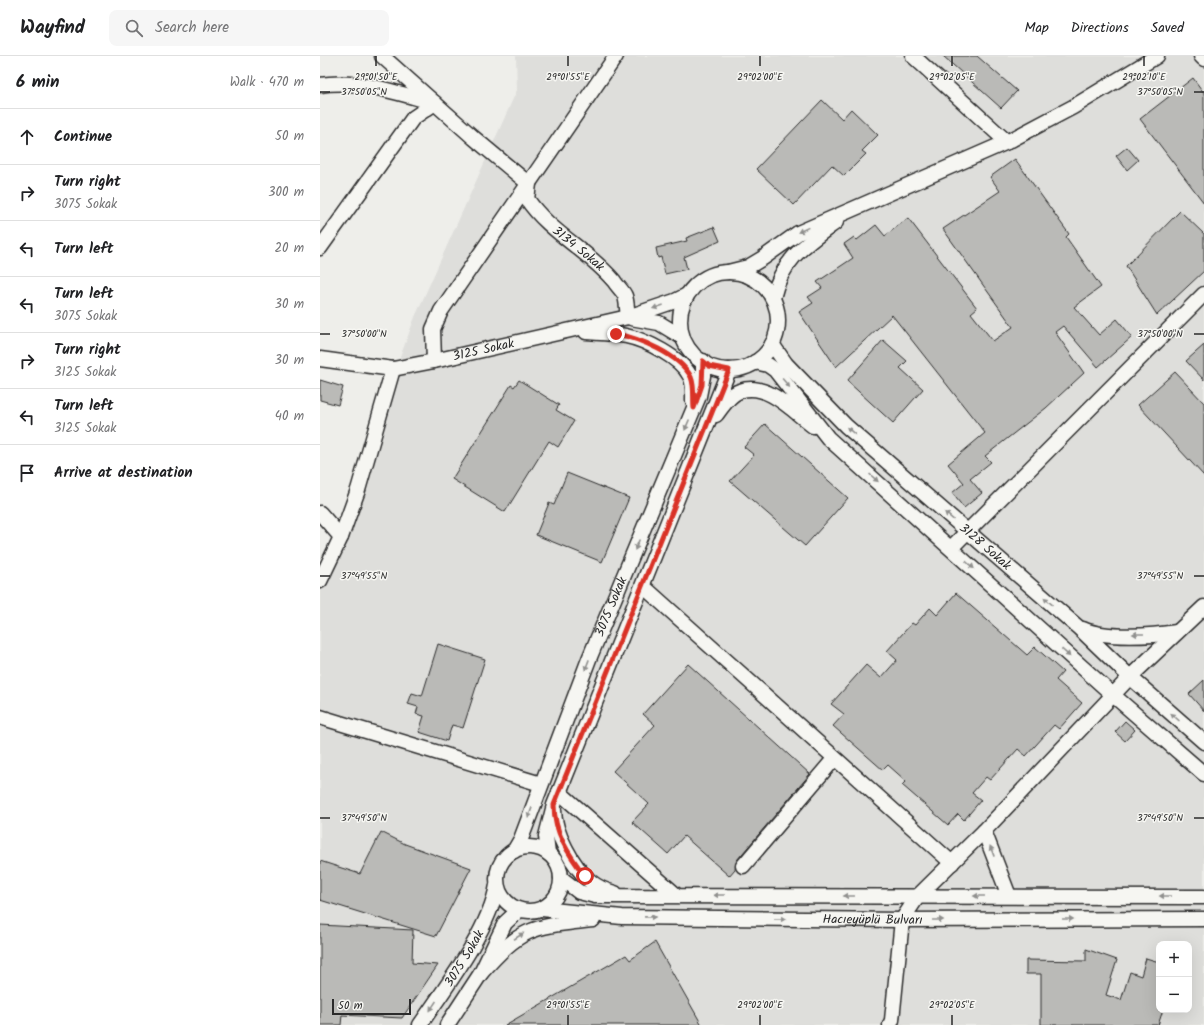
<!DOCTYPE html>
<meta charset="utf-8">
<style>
body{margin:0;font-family:Kalam,sans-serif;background:#f6f6f6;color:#202124}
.controls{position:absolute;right:12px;bottom:12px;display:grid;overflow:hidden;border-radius:8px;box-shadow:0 4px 16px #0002}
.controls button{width:36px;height:36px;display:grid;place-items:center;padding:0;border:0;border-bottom:1px solid #e0e0e0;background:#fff;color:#202124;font:20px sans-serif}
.scale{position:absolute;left:12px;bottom:10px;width:79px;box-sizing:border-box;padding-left:4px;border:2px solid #2b2b2b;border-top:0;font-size:11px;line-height:14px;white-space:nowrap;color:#2b2b2b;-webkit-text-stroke:3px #f6f6f2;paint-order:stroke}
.stop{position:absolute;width:12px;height:12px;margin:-9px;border:3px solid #d93025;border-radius:50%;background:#fff}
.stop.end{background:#d93025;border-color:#fff;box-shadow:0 1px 4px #0008}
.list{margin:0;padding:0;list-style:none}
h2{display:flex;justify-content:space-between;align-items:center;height:52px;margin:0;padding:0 16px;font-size:17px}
h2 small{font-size:13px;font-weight:400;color:#757577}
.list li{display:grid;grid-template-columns:26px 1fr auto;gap:12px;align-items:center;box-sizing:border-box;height:56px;padding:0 16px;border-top:1px solid #e0e0e0}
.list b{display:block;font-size:15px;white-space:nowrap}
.list p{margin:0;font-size:13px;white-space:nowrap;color:#757577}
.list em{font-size:13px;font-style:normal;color:#757577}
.icon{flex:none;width:22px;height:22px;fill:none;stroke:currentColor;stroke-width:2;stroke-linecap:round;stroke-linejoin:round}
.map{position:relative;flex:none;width:884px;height:969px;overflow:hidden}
header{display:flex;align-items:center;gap:24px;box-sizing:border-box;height:56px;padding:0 20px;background:#fff;border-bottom:1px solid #e0e0e0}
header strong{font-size:19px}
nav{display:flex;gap:22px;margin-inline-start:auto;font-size:14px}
.search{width:280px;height:36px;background:#f6f6f6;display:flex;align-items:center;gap:10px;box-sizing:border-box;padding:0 14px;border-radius:8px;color:#757577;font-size:15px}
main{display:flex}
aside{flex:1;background:#fff}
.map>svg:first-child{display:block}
</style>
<header>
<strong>Wayfind</strong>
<div class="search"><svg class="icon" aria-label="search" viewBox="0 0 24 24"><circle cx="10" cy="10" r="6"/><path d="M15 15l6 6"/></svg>Search here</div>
<nav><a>Map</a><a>Directions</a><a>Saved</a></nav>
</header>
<main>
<aside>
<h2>6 min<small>Walk · 470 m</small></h2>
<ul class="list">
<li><svg class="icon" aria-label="ahead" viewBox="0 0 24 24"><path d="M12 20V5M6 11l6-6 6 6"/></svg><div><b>Continue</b></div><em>50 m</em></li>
<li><svg class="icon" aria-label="right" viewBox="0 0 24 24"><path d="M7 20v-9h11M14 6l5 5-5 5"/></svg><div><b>Turn right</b><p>3075 Sokak</p></div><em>300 m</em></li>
<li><svg class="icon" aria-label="left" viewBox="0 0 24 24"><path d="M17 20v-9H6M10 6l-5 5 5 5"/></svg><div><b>Turn left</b></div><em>20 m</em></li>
<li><svg class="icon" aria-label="left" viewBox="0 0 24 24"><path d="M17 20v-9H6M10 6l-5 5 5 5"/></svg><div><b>Turn left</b><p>3075 Sokak</p></div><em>30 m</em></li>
<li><svg class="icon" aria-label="right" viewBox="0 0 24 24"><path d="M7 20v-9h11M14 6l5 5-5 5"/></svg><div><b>Turn right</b><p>3125 Sokak</p></div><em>30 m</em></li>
<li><svg class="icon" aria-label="left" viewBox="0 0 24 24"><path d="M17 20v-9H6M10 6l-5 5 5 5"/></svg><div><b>Turn left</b><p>3125 Sokak</p></div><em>40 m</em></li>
<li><svg class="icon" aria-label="arrive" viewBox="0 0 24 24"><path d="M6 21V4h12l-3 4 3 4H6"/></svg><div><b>Arrive at destination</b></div></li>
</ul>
</aside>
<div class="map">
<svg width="884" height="969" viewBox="0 0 884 969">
<rect width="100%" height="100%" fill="#eeeeea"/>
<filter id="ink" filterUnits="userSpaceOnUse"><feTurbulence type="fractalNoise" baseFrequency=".025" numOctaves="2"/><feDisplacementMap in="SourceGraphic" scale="8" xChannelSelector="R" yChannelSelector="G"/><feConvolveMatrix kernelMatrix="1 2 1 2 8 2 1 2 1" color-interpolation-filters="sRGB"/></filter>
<g filter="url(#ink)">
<!-- built -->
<path fill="#dededb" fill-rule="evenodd" d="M196 0H884V969H0V516L95 261 197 34ZM839 888H869V954H839Z"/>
<!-- building -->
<path fill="#babab7" stroke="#2b2b2b" d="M623 0H657L697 35 681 52Z
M873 22 884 37V147L820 63Z
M502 44 522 63 531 53 558 79 542 95 546 98 524 120 512 109 474 149 436 113Z
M807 91 818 104 807 114 796 100Z
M695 103 749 178 746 181 781 231 754 251 779 279 797 263 812 281 778 311 743 270 735 276 764 317 726 352 665 400 671 406 650 423 662 437 644 452 632 437 644 427 628 408 665 377 572 259 516 311 479 256 493 247 488 241 502 232 497 226 533 202 524 188 534 181 537 184 556 169 565 180 588 162 657 252 651 257 673 285 693 271 623 173 680 135 670 121Z
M860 155 884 178V215L837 259 806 210Z
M394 171 400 185 364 201 367 213 345 218 341 201 338 202 336 192 367 185 366 182Z
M563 284 587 305 580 312 603 333 573 367 527 325Z
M884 289V324L866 305Z
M855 316 884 347V420L818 349Z
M0 324 23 331 18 349 0 344Z
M199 324 239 349 236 354 254 365 238 391 229 385 185 456 132 423 191 329 194 331Z
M445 368 528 442 485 490 410 425 434 399 424 391Z
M247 417 309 442 282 506 216 479 229 447 234 449Z
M636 537 707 599 715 591 743 616 736 624 762 647 739 673 734 669 706 700 698 693 670 724 666 721 652 737 661 744 644 764 638 758 628 769 582 729 586 725 568 709 563 714 513 670 524 658 511 648 546 609 561 622 577 604 567 595 592 567 595 569 610 552 617 559Z
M118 588 165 603 143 672 132 669 127 685 99 676 104 660 96 658 98 651 88 648 92 637 102 640Z
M368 608 490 718 417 804 415 813 409 820 364 780 348 798 312 766 329 748 293 715 335 669 323 658Z
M884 624V655L869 638Z
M805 665 815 674 805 685 795 676Z
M61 776 85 788 151 812 116 880 0 844V805L40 818Z
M0 869 93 874 92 907 118 909 82 962 22 959 21 969H0Z
M335 886 382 969H185L306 899 310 904Z
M766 893 797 904 786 939 801 944 810 916 821 920 826 902 839 906V954H843L838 969H721V918H706V904L766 905Z"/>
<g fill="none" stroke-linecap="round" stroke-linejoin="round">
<defs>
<g id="minor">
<path id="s1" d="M62 0 154 82 209 128 207 143C229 176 268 194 294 225 297 230 303 235 305 240 307 246 307 255 308 261"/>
<path d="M593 0 687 86"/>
<path d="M881 0 884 3"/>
<path d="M0 29C37 23 75 36 111 46"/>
<path d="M0 192 93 62 115 47"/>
<path d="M408 216 428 211 443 202 478 177 687 86 753 51 837 0"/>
<circle cx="409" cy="265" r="49"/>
<path d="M453 242C462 203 486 188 516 166"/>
<path d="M311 262 339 267 362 281"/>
<path d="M266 276C279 277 293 277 306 280 326 284 361 302 370 320 374 327 373 337 373 345"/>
<path id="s2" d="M452 288 466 308 526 370 759 572 810 621 884 686"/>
<path id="s3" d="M0 303 73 313 114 305 308 261 355 245 367 239"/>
<path d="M114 305 113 273 121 255 296 0"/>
<path d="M435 306 448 309 455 314 508 382 793 639 884 718"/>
<path d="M396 359C402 351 410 338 420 335 447 325 474 356 493 370"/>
<path d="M0 457 21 481"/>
<path d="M631 492 884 238"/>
<path d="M0 525 21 481 38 434 73 313"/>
<path d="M323 530 632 807"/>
<path d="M763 573C785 583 833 580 857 576"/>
<path d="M0 661 221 728"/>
<path d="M239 736 356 839"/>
<path d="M234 754C234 776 253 811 270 825 277 831 286 835 295 837"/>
<path d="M664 775 689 840"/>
<circle cx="209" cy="823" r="32"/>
<path id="s4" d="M194 795 201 783 269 603 379 340 383 320V305"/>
<path d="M228 797 226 780 234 749 409 314"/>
<path d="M423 810 514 703"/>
<path d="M241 822 259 836 275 840 884 841"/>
<path id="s5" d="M222 853 302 861 582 864 884 863"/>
<path d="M161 917C203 870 211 871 273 864"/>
<path id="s6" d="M100 969C125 932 170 873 177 829"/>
<path d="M127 969 161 917 185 867 199 854"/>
<path d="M570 969 572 964 582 864 598 840 664 775 810 621 884 551"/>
</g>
</defs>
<!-- minor casing -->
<use href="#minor" stroke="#2b2b2b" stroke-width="17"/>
<!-- minor -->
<use href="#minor" stroke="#f6f6f2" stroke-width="14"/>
</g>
<!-- one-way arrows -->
<defs><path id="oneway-solid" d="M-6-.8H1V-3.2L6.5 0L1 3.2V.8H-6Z"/></defs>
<g fill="#90908e">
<use href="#oneway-solid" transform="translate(483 174) rotate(154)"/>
<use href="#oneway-solid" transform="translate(338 251) rotate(161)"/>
<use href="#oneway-solid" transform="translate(466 327) rotate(50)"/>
<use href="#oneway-solid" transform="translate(367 369) rotate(113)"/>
<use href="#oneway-solid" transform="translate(531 375) rotate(-139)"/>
<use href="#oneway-solid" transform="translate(554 422) rotate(42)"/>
<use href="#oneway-solid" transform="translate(629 460) rotate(-139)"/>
<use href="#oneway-solid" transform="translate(317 489) rotate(113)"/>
<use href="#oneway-solid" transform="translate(650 509) rotate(42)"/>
<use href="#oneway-solid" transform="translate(728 545) rotate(-139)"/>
<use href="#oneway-solid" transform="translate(818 578) rotate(180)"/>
<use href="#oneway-solid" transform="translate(746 597) rotate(42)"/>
<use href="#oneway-solid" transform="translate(267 609) rotate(111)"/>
<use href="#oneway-solid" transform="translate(855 661) rotate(-138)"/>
<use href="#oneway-solid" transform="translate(210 757) rotate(110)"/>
<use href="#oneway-solid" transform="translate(672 795) rotate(-111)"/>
<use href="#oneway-solid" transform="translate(399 839) rotate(-180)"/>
<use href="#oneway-solid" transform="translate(529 840) rotate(-180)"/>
<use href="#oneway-solid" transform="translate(659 840) rotate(-180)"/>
<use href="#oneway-solid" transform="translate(845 840) rotate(-180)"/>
<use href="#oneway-solid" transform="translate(330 861) rotate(1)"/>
<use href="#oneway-solid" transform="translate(460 863) rotate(1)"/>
<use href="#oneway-solid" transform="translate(748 863)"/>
<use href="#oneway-solid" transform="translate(618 864)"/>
<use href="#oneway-solid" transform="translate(199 880) rotate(-33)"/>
<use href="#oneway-solid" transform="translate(113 950) rotate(124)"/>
</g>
</g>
<g fill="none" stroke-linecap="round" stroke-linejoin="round" filter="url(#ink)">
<!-- route -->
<path stroke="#d93025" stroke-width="5" d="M265 820C249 799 234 777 234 749L409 314 389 310 383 305 382 329 374 352C373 343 375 330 371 321 360 299 319 282 296 278"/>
</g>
<!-- ticks -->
<path fill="none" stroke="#2b2b2b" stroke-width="1.5" d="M56 0V10M248 0V10M440 0V10M632 0V10M824 0V10M0 36H10M874 36H884M0 278H10M874 278H884M0 520H10M874 520H884M0 762H10M874 762H884M248 959V969M440 959V969M632 959V969"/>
<g text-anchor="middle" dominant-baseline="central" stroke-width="3" stroke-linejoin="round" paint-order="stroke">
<!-- street labels -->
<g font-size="13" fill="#2b2b2b" stroke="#f6f6f2">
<text stroke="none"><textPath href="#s1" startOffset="282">3134 Sokak</textPath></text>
<text stroke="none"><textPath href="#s3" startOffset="166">3125 Sokak</textPath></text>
<text stroke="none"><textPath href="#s2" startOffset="295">3128 Sokak</textPath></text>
<text stroke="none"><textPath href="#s4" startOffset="263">3075 Sokak</textPath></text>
<text stroke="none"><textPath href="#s5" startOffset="331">Hacıeyüplü Bulvarı</textPath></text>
<text stroke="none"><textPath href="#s6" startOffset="80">3075 Sokak</textPath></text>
</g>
</g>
<g font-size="10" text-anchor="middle" fill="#2b2b2b" stroke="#f6f6f2" stroke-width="3" stroke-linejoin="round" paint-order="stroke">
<text x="56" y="24">29°01'50"E</text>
<text x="248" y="24">29°01'55"E</text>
<text x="440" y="24">29°02'00"E</text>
<text x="632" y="24">29°02'05"E</text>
<text x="824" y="24">29°02'10"E</text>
<text x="44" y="39">37°50'05"N</text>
<text x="840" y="39">37°50'05"N</text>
<text x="44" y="281">37°50'00"N</text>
<text x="840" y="281">37°50'00"N</text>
<text x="44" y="523">37°49'55"N</text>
<text x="840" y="523">37°49'55"N</text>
<text x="44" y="765">37°49'50"N</text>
<text x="840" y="765">37°49'50"N</text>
<text x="248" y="952">29°01'55"E</text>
<text x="440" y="952">29°02'00"E</text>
<text x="632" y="952">29°02'05"E</text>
</g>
</svg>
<div class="controls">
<button>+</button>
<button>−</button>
</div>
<div class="scale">50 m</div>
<div class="stop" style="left:265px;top:820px"></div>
<div class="stop end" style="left:296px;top:278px"></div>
</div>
</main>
